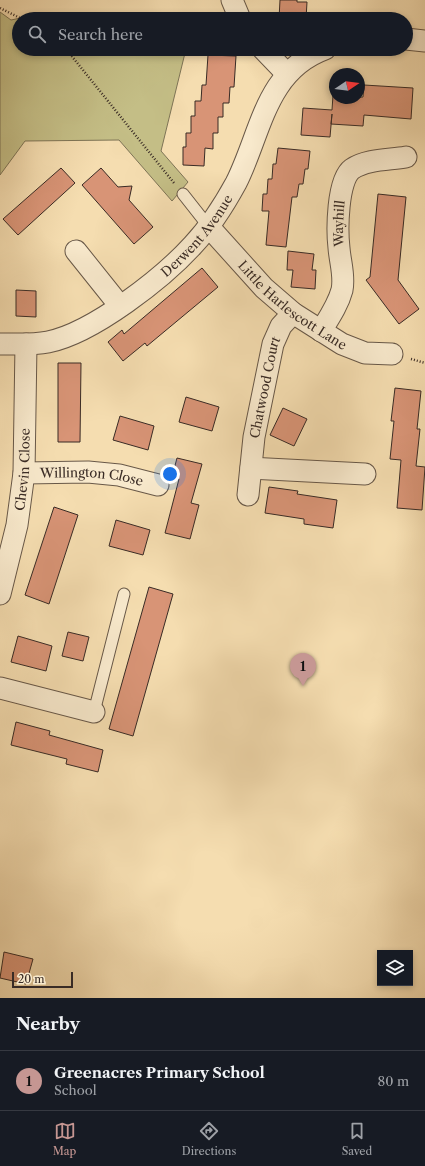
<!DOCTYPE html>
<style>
body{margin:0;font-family:"Libre Caslon Text",serif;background:#20242c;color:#f1f3f6}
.controls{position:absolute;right:12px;bottom:12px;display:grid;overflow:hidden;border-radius:0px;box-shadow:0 2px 6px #0003}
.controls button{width:36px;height:36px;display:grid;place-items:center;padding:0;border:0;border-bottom:1px solid #363941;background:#171b24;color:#f1f3f6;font:20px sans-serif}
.compass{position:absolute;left:329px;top:68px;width:36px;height:36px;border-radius:50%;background:#171b24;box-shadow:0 2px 6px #0003;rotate:77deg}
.scale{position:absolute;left:12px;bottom:10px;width:61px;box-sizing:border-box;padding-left:4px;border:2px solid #392b25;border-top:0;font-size:11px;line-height:14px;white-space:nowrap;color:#392b25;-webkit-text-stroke:3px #f8e9cc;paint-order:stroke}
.you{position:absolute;left:170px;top:474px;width:14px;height:14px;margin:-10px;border:3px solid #fff;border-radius:50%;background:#1a73e8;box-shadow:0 0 0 6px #1a73e833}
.badge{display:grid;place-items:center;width:26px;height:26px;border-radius:50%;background:#c59692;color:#111;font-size:13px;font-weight:700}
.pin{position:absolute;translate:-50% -33px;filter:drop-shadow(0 1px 2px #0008)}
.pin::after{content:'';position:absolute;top:21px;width:14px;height:12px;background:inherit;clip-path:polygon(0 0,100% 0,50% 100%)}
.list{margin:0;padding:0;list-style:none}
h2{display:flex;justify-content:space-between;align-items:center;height:52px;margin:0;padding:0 16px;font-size:17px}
h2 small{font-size:13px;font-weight:400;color:#9ea1a6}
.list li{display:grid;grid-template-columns:26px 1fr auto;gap:12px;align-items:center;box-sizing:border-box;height:60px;padding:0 16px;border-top:1px solid #363941}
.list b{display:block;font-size:15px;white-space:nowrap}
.list p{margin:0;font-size:13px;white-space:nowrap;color:#9ea1a6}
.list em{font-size:13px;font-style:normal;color:#9ea1a6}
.icon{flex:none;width:22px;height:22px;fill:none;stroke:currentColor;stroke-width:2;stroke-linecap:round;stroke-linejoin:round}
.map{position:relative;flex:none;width:425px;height:998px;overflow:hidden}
.search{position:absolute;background:#171b24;box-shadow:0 2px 6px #0003;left:12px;right:12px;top:12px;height:44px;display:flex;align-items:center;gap:10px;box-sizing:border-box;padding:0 14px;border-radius:22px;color:#9ea1a6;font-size:15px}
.sheet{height:112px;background:#171b24}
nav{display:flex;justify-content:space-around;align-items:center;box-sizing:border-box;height:56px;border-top:1px solid #363941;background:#171b24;font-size:11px;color:#9ea1a6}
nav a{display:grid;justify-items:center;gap:2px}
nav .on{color:#c59692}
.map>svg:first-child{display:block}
</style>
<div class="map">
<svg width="425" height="998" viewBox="0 0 425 998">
<rect width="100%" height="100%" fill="#f5ddb0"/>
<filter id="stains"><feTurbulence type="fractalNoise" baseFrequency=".005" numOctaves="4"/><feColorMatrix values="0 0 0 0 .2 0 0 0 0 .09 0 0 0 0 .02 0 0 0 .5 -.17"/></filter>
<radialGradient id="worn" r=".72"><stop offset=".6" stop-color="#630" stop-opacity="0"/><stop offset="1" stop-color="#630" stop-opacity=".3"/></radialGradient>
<!-- green -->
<path fill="#c4be86" stroke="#7e7456" d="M0 12 11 20 40 14 56 19H19V49H171L185 53 161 151 188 182 172 201 119 140 25 141 0 175Z"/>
<!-- building -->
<path fill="#d89476" stroke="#392b25" d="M280 0H297V2H307L306 19H279Z
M208 55 236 56 234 87H230L229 103H223V117H218V133H213V149L205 148 204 166 183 165V147H186V133H191V116H195V101H201L202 85H206Z
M364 85 413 88 411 119 364 115 363 126 331 124 332 114 330 137 301 135 303 108 332 110 333 95 335 98 363 97Z
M278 148 310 151 308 169H305L303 184H299L297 197H292L286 247 266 245 269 211H262L263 194H267L268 179H272L273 164H276Z
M61 168 75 183 18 235 3 219Z
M101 168 118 187 132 186 129 200 153 227 134 244 82 185Z
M378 194 406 197 398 280 419 309 399 324 366 280 370 277Z
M288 251 314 254 312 270H316L315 289 291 287 293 270H287Z
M202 268 218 287 147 346 145 343 123 361 108 342 122 330 124 334Z
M16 290 36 291V317L16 316Z
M58 363H81L80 442H58Z
M395 388 421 391 417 429H420L416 466 425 467 422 510 397 508 401 460 390 459 394 421H391Z
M186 397 219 407 212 431 179 422Z
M283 408 307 419 294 446 270 435Z
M120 416 154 426 148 450 113 440Z
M177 458 202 464 191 503 199 505 190 539 165 533 179 479 172 477Z
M269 487 298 491 297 494 337 500 333 528 304 524V519L265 513Z
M54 507 78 515 49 604 25 595Z
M116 520 150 530 143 555 109 546Z
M149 587 173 594 133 736 109 729Z
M68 632 89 637 83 661 62 656Z
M18 636 52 646 46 671 11 662Z
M16 722 50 731 49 735 103 750 98 772 66 764 67 759 11 745Z
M4 952 33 959 26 984 0 978Z"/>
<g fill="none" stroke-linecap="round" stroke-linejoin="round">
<defs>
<path id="service" d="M183 194 209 227
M94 712 124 594"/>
<g id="minor">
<path d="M232 0 240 19"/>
<path d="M406 39 425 41"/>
<path d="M263 49 287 74"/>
<path id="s1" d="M209 227 264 288 293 313 342 344 365 353 392 354"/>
<path d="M76 251 120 306"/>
<path id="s2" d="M321 331C329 318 338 305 342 290 345 276 340 262 339 248 337 231 337 180 352 169 367 159 389 160 406 157"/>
<path id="s3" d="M0 344C16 344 33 345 48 342 93 333 163 278 193 245 210 227 224 205 236 183 261 134 265 71 325 49"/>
<path d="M251 468 365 474"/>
<path id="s4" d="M24 473 88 472 119 475 158 485"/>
<path id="s5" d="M248 495 254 437 273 344 281 326 293 313"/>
<path id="s6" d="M0 594 17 525 24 473 26 344"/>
<path d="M0 688 94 712"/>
</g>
</defs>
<!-- service casing -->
<use href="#service" stroke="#685848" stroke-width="13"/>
<!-- minor casing -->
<use href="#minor" stroke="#685848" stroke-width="23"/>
<!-- path -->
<path stroke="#392b25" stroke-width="2.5" stroke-dasharray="1 2" stroke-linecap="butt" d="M0 8 22 19
M66 49 174 183
M411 359 425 363"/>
<!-- service -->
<use href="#service" stroke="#f8e9cc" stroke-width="11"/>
<!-- minor -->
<use href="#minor" stroke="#f8e9cc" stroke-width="21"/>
</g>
<g text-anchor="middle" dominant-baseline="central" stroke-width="3.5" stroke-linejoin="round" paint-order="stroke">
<!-- street labels -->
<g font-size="13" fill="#392b25" stroke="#f8e9cc">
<text stroke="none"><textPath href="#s2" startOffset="113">Wayhill</textPath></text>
<text stroke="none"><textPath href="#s3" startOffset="234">Derwent Avenue</textPath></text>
<text stroke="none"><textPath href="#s1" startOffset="115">Little Harlescott Lane</textPath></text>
<text stroke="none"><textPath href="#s5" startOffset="109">Chatwood Court</textPath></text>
<text stroke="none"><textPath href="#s6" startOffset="127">Chevin Close</textPath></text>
<text stroke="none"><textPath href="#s4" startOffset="68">Willington Close</textPath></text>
</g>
</g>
<rect width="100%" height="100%" filter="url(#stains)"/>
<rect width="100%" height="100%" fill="url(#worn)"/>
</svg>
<div class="controls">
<button><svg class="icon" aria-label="layers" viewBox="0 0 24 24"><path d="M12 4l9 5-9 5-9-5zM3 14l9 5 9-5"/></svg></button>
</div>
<svg class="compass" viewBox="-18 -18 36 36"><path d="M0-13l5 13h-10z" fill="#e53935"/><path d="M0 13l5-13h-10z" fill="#9ea1a6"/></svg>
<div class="scale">20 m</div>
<div class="you"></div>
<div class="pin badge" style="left:303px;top:686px">1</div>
<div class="search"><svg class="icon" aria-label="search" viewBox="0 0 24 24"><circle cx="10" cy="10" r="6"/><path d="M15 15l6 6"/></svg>Search here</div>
</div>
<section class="sheet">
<h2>Nearby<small></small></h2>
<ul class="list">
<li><span class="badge">1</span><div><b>Greenacres Primary School</b><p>School</p></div><em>80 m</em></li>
</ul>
</section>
<nav>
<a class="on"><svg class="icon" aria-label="map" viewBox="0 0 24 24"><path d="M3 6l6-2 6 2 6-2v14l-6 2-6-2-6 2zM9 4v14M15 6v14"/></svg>Map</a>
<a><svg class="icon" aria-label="directions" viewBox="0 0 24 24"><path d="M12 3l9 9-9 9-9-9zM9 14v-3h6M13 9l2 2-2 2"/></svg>Directions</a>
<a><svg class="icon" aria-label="saved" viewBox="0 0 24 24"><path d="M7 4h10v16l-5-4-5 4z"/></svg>Saved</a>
</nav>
